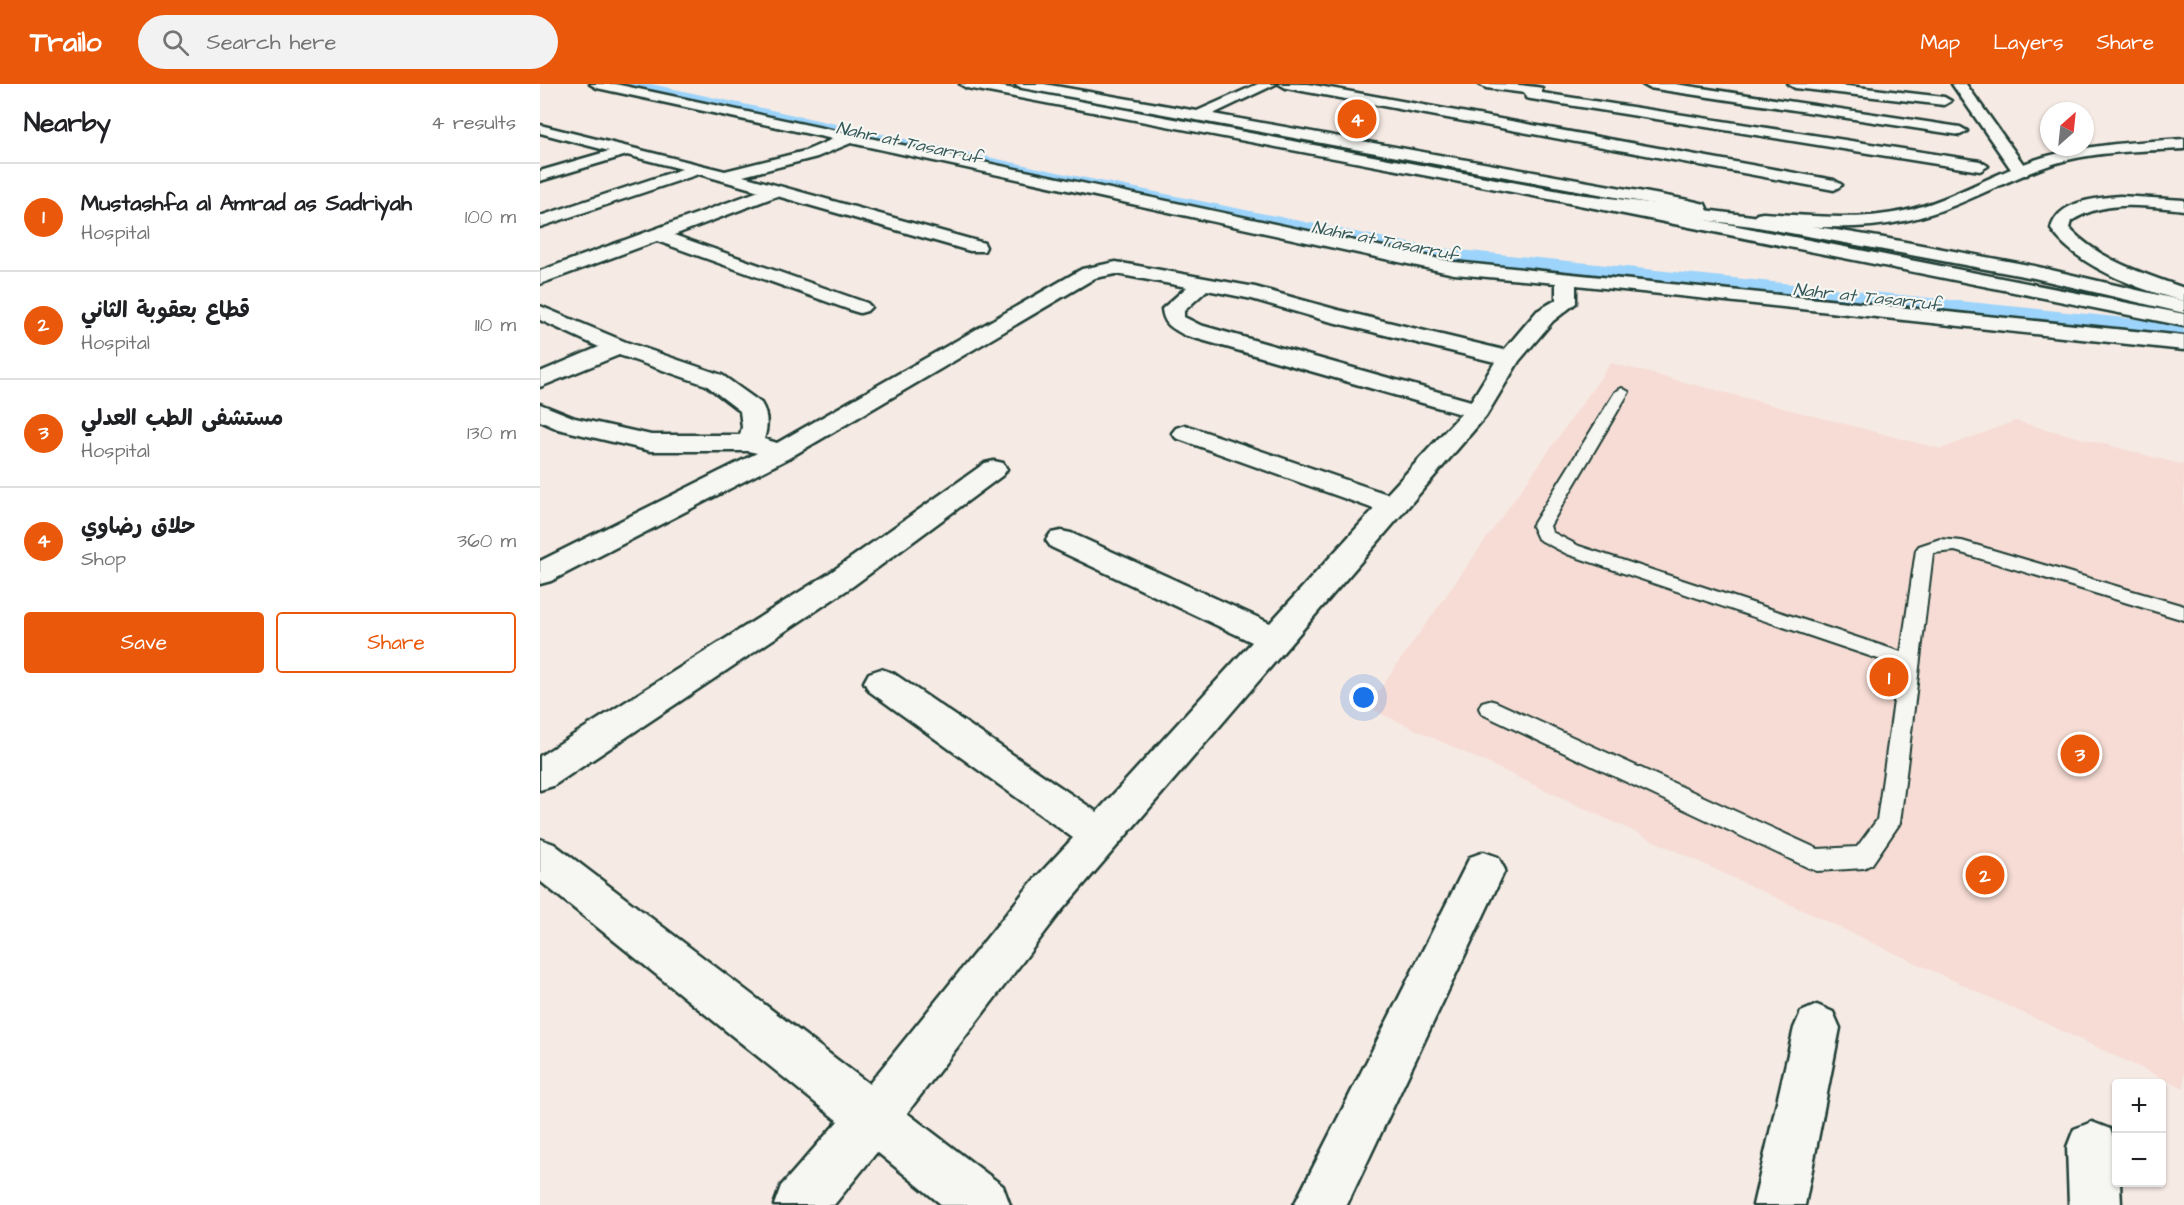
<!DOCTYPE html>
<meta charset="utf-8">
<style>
body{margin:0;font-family:"Architects Daughter","Playpen Sans Arabic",sans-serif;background:#f2f2f2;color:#202124}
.controls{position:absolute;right:18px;bottom:18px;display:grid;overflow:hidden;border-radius:6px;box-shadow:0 2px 4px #0004}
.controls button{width:54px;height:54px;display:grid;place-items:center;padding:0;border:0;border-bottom:2px solid #e0e0e0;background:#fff;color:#202124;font:30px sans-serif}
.compass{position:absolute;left:1500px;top:18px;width:54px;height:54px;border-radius:50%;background:#fff;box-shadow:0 2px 4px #0004;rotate:27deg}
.you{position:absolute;left:824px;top:614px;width:21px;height:21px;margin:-15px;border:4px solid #fff;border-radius:50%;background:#1a73e8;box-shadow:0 0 0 9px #1a73e833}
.badge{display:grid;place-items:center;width:39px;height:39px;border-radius:50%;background:#ea580c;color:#fff;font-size:20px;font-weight:700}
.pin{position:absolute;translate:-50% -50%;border:3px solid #fff;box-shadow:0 2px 6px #0006}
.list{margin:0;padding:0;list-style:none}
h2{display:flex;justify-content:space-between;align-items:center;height:78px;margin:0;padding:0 24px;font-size:26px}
h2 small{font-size:20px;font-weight:400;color:#757577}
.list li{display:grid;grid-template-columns:39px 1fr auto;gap:18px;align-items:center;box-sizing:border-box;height:108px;padding:0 24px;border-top:2px solid #e0e0e0}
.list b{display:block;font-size:22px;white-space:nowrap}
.list p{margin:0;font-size:20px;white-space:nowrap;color:#757577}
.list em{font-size:20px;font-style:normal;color:#757577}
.actions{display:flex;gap:12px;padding:18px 24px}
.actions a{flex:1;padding:14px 0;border:2px solid #ea580c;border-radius:6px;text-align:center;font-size:21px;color:#ea580c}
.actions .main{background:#ea580c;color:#fff}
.icon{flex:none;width:33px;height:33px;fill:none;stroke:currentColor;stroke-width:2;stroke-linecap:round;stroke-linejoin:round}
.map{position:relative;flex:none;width:1644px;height:1121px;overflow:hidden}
header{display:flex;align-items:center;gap:36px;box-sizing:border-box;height:84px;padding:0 30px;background:#ea580c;color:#fff}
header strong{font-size:28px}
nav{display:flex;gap:33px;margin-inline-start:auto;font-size:21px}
.search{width:420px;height:54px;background:#f2f2f2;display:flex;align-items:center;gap:15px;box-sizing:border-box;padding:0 21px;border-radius:33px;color:#757577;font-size:22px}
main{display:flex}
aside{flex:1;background:#fff}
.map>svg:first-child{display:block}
</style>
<header>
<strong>Trailo</strong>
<div class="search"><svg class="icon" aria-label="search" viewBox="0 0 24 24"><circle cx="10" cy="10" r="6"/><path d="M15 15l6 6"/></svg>Search here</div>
<nav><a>Map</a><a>Layers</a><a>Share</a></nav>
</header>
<main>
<aside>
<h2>Nearby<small>4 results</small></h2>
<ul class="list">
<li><span class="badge">1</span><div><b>Mustashfa al Amrad as Sadriyah</b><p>Hospital</p></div><em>100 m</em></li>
<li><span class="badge">2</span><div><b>قطاع بعقوبة الثاني</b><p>Hospital</p></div><em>110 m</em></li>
<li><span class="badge">3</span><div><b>مستشفى الطب العدلي</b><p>Hospital</p></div><em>130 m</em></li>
<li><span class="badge">4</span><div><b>حلاق رضاوي</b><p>Shop</p></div><em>360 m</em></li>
</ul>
<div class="actions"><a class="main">Save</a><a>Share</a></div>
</aside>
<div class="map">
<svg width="1644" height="1121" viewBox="0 0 1644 1121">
<rect width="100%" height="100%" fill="#f6eae4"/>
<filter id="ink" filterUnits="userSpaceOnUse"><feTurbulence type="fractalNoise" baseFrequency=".0167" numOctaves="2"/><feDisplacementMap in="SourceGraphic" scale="12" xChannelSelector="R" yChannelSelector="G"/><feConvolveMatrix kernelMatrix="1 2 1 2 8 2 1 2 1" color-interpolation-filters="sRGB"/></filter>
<g filter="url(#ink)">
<!-- built -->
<path fill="#f6dcd4" d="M1071 279 1401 365 1475 337 1644 381V1004L827 623Z"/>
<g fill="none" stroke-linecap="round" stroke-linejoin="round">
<!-- canal -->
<path fill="#9cd4fb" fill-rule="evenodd" d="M85 0H111L531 91 890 163 1626 238 1644 243V257L1625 252 890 175 531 101 92 4Z"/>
<defs>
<path id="lane" d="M1082 304 1089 308 1010 442 1012 448 1039 462 1361 568 1376 466 1379 462 1400 455 1422 457 1644 522V536L1415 467 1393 469 1360 739 1332 780 1324 784 1277 787 1269 784 942 630 939 624 942 618 949 616 956 618 1278 765 1317 763 1337 736 1359 582 1027 470 998 455 992 442 1075 308Z"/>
<path id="street" d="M50 0H75L914 178 1644 252V266L1036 201V219L1013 237 979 277 946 332 522 826 367 1029 463 1102 470 1121H402L337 1068 294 1121H234L241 1102 298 1037 0 797V755L14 760 329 1000 492 798 533 754 329 607 324 598 329 589 341 585 353 589 557 728 712 558 511 463 506 456 511 449 521 447 531 449 730 539 834 425 636 354 632 349 636 344 645 341 654 344 847 410 921 330 644 251C631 243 624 241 622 225L647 203 576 190 555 194 249 374 11 497 0 500V477L217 369 208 367H111L18 345 0 337V320L35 334 111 351H200L202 343 200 327 166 301 79 271 0 303V288L59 263 0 236V222L86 258 182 291 221 319C228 330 228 343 224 355L237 359 542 185 576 178 715 203 798 226 964 266 997 227 1016 216V199L914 190 311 59 277 73 203 92 444 159 446 163 444 167H430L237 112 134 151 327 219 331 223 327 227 320 229 313 227 117 157 0 200V187L219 107 159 90 0 143V132L142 85 87 71 0 97V87L69 67 0 49V41L185 87 265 67 293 55 57 4ZM667 206 712 215 784 236 955 278 931 317 660 241 644 233V227Z
M475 0H504L657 27 718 0H736L673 30 1148 116 1165 120 1170 131 1167 135H1155L1151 127 1146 126 482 4Z
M739 0H768L1294 96 1302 101 1294 106 746 4Z
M939 0C960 0 981 0 1002 4V9L1440 77 1448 82 1440 87 991 15 986 14 985 9 946 4Z
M1102 0H1135L1420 43 1427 47 1420 51 1109 4Z
M1248 0H1290L1404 13 1411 17 1404 21 1255 4Z
M1412 0H1426L1489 88 1487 91H1475Z
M454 377 463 379 467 385 463 391 313 502 13 702 0 706V672L291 488 445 379Z
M944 768 958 773 965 786 807 1121H754L930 773Z
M1277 921 1293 928 1300 944 1265 1121H1213L1254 944 1261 928Z
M1552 1038 1570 1045 1576 1061V1098H1580L1581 1121H1529L1527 1063 1534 1045Z"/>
<path id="secondary" d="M420 0H448L1030 109 1212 132 1344 154 1494 182 1644 217V229L1494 194 1344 166 1212 142 1030 119 427 4Z"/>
<path id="highway" d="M1644 55V65C1601 67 1554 67 1513 80 1462 97 1417 126 1364 137 1318 147 1270 143 1223 139L1217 138 1214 134 1217 130 1223 129C1270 132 1318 137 1364 127 1413 116 1456 87 1504 73 1550 60 1597 58 1644 55Z
M1030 109 1644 230V242L1024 118 1021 114 1024 110Z
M1580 112 1644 116V126C1605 122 1565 115 1531 137L1529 144C1560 177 1603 189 1644 204V217C1600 206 1537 183 1511 145 1517 117 1556 114 1580 112Z"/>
</defs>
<!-- lane casing -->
<use href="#lane" stroke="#1f3d34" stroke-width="4"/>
<!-- street casing -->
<use href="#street" stroke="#1f3d34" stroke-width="5"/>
<!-- secondary casing -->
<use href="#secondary" stroke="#1f3d34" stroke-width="5"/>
<!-- highway casing -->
<use href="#highway" stroke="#1f3d34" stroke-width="5"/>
<!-- lane -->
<use href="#lane" fill="#f6f6f2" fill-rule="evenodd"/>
<!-- street -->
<use href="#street" fill="#f6f6f2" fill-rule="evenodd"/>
<!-- secondary -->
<use href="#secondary" fill="#f6f6f2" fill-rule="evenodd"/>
<!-- highway -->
<use href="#highway" fill="#f6f6f2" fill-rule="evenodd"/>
</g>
</g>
<g text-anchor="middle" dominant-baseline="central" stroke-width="4.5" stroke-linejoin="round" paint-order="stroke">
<!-- far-water labels -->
<g font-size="18" font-style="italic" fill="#385b5c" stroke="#f6f6f2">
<text transform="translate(369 59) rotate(12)">Nahr at Tasarruf</text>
<text transform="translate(845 157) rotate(11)">Nahr at Tasarruf</text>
<text transform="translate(1327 213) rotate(6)">Nahr at Tasarruf</text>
</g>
</g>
</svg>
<div class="controls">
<button>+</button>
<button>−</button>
</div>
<svg class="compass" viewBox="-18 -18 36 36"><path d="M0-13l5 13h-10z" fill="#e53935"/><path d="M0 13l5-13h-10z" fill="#757577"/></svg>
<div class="you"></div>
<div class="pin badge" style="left:1349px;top:593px">1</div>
<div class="pin badge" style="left:1445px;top:791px">2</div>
<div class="pin badge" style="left:1540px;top:670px">3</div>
<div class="pin badge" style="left:817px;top:35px">4</div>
</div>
</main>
